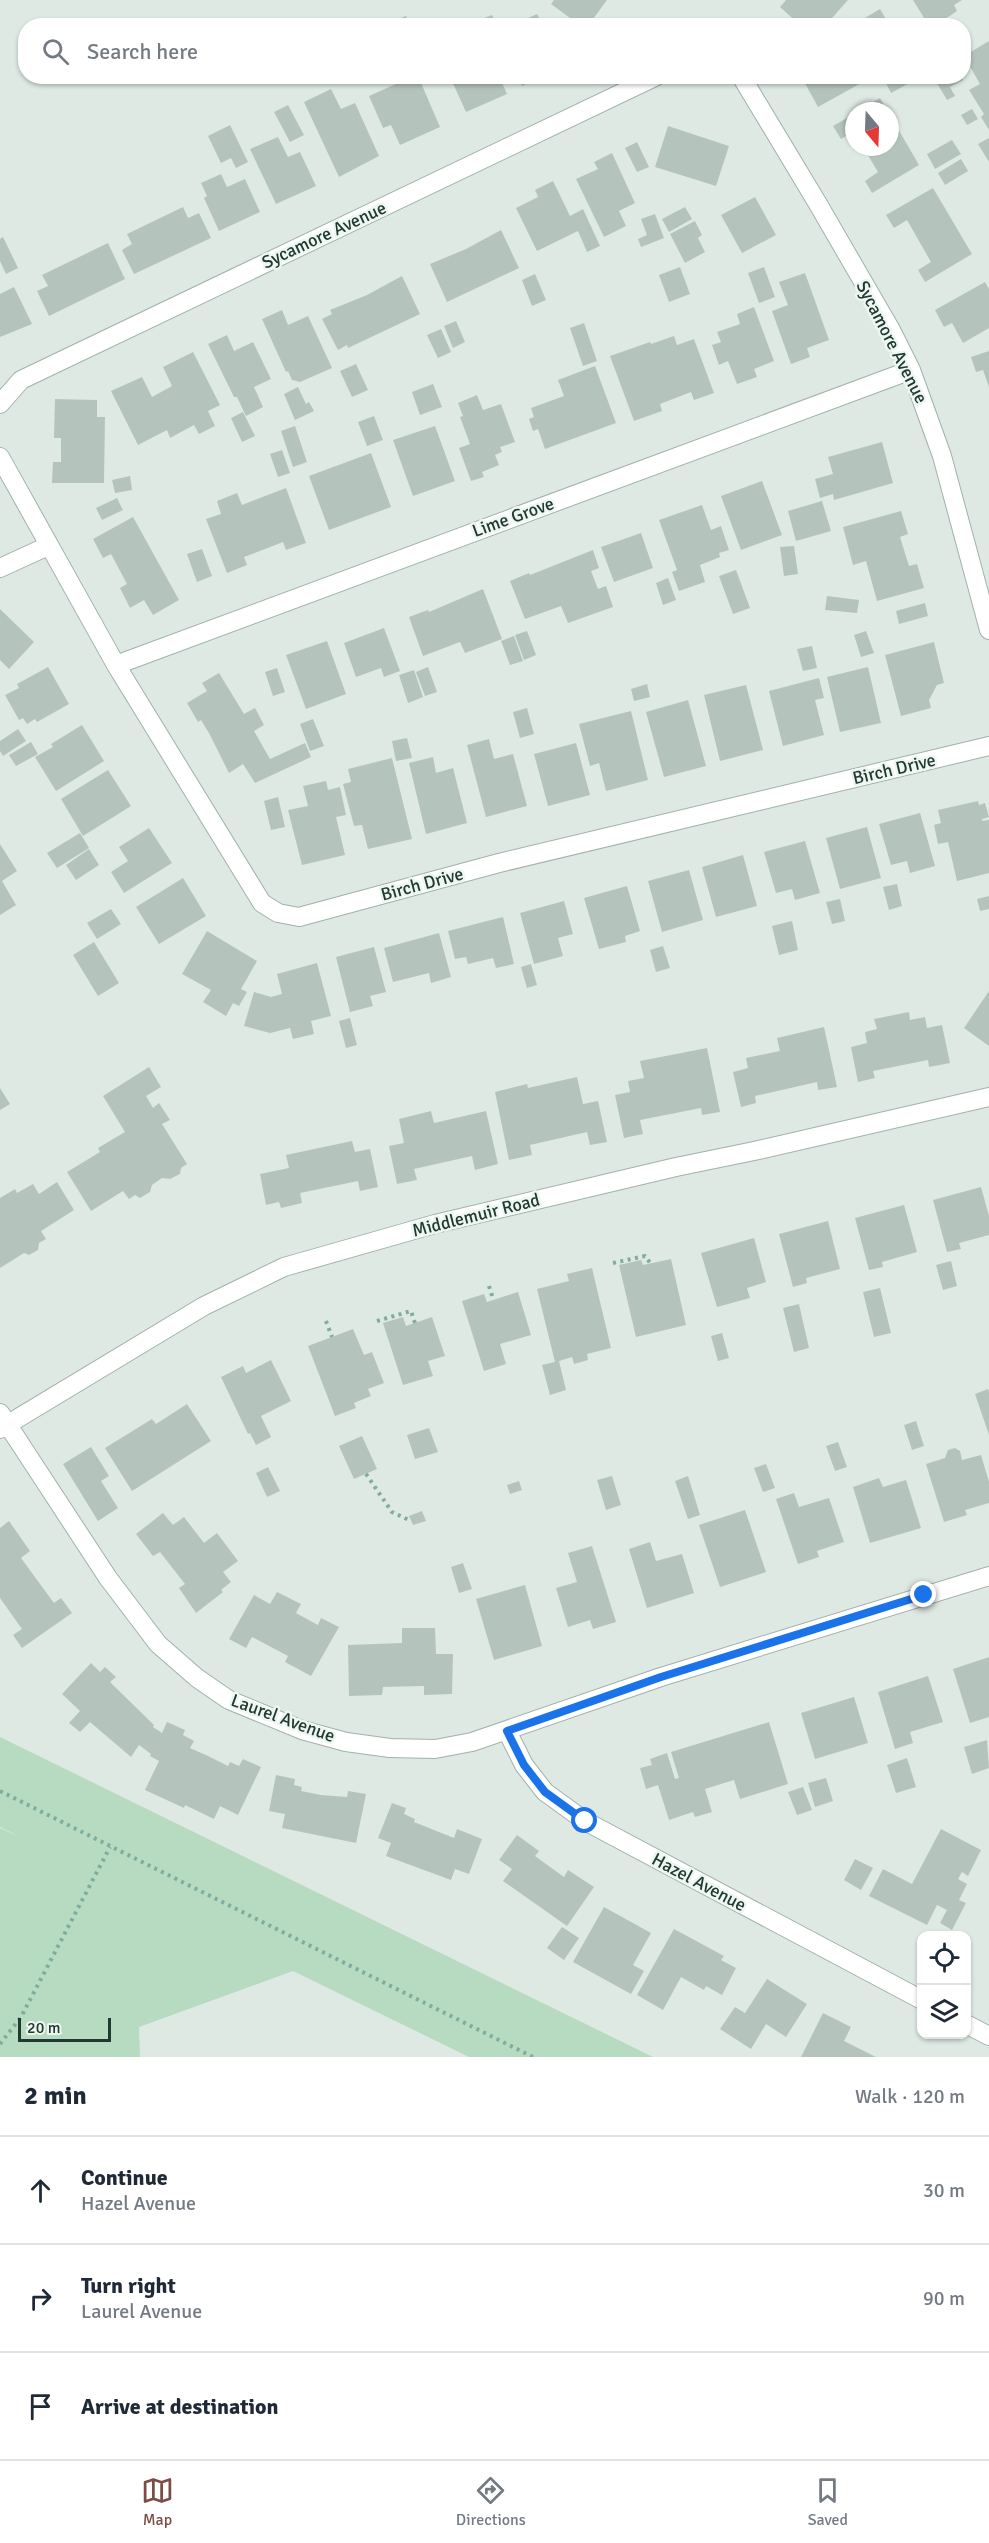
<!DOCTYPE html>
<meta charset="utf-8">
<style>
body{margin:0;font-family:Signika,sans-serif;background:#f6f6f7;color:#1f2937}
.controls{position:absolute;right:18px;bottom:18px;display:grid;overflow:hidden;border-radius:12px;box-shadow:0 2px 4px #0004}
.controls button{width:54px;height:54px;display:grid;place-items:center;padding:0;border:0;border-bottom:2px solid #e0e1e3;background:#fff;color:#1f2937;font:30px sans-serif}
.compass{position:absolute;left:845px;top:102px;width:54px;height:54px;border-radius:50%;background:#fff;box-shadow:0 2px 4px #0004;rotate:161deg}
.scale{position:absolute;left:18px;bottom:15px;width:93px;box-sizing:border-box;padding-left:6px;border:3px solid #203931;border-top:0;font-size:16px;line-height:21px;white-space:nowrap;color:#203931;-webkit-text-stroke:4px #eef6f2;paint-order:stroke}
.stop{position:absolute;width:18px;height:18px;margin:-14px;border:4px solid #1a73e8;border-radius:50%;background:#fff}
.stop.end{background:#1a73e8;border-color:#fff;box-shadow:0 2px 6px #0008}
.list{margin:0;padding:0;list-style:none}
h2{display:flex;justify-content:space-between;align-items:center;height:78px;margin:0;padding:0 24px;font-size:26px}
h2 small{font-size:20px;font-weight:400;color:#747a83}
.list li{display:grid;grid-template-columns:39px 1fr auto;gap:18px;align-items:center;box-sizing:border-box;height:108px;padding:0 24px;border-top:2px solid #e0e1e3}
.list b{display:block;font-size:22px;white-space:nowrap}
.list p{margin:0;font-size:20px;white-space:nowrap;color:#747a83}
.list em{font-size:20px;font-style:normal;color:#747a83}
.icon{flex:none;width:33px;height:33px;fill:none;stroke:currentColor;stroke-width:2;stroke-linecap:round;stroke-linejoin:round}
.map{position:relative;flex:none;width:989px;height:2057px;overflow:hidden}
.search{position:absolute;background:#fff;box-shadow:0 2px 4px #0004;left:18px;right:18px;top:18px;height:66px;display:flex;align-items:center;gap:15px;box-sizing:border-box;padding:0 21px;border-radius:24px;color:#747a83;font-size:22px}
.sheet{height:402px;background:#fff}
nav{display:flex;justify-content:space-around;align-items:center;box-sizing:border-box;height:84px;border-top:2px solid #e0e1e3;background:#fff;font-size:16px;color:#747a83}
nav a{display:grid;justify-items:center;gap:3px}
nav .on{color:#7d4d45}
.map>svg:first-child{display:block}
</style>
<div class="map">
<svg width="989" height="2057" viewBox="0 0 989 2057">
<rect width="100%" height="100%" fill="#dee9e4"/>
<!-- green -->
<path fill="#b7dbc0" d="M0 1737 653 2057H469L293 1971 139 2027 140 2057H0V1828L20 1837 0 1827Z"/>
<!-- building -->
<path fill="#b4c4bd" d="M554 0H607L588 26H581L551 4Z
M786 0H848L825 26H801L780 7Z
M913 0H962L954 5 957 11 935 26H929Z
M880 9 887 21 880 26H860L858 22Z
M537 14 543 26H522L520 22Z
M492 15 497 26H480L477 21Z
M406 16 410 26H391L389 23Z
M989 41V130L981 117 984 114 969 90 980 84 964 56Z
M414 76H418L440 127 400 145 391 125 383 128 369 96Z
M456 76H499L507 94 466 112 451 79Z
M518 76H542L522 86Z
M801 76H860L863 82 818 107Z
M889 76H916L917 79 891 93 884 79Z
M937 76H960L963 80 950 87 955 96 947 100 934 78Z
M331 89 341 109 355 103 379 156 339 177 304 102Z
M880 98 887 111H858Z
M288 105 304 135 290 142 274 112Z
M972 109 978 119 967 125 961 115Z
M854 114V131L841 139 833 126Z
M890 115 919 165 872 193 865 181 878 172 863 147H890Z
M230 125 248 162 236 168 231 158 221 163 208 136Z
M668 126 729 146 716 186 655 167Z
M278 137 288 157 300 152 316 186 276 204 250 149Z
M989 138V162L978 144Z
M952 140 961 154 935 169 927 154Z
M637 142 649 167 637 172 625 148Z
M612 153 635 203 619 211 626 226 604 237 576 179 598 169 594 162Z
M961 159 968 171 945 185 938 173Z
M221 174 227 187 245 179 260 212 219 231 204 198 207 196 201 183Z
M553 181 570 216 583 209 600 246 587 252 578 231 537 251 516 208 538 197 535 190Z
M933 188 972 254 925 282 918 270 931 262 907 220 894 228 886 215Z
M755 197 776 235 742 253 721 215Z
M183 207 188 218 199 213 211 238 134 274 122 250 132 244 127 234Z
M685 207 692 219 669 232 662 219Z
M655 214 664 238 641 247 638 239 647 235 641 219Z
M695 221 702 235 698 238 705 252 685 263 670 234Z
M501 230 519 268 447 302 430 264 466 249Z
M3 237 18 268 6 274 0 261V239Z
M108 243 125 279 49 316 37 291 48 286 42 275Z
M680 267 690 294 669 302 659 275Z
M764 267 775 297 759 303 748 273Z
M805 273 829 340 807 348 810 357 791 364 772 311 788 305 779 282Z
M535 274 546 300 532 306 522 280Z
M402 276 420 314 348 348 347 345 338 350 322 319 332 314 330 310 367 295Z
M985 282 989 289V328L963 343 952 323 944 327 935 310Z
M14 287 32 324 0 337V294Z
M754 307 774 361 754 369 757 377 737 384 728 361 719 365 712 345 721 342 717 332 740 324 737 314Z
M282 310 288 325 308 316 332 368 300 382 292 380 288 371 286 372 262 319Z
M456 321 465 342 453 348 444 326Z
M584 323 597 361 583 366 570 328Z
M441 329 451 352 438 358 427 335Z
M227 335 234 351 253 342 271 379 254 387 263 407 246 416 237 397H234L208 344Z
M674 336 677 345 694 339 714 393 694 400 691 392 660 404 662 411 634 421 610 356 650 342 651 344Z
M989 351V387L983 370 976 372 971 357Z
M193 352 220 405 208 411 215 426 199 434 194 425 170 438 167 430 138 445 111 391 142 377 152 397 172 386 163 367Z
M356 364 368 390 352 397 340 371Z
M595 366 616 423 545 449 538 429 533 431 529 419 534 417 531 408 564 396 558 380Z
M433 384 442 407 420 415 412 392Z
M298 387 306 404 309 402 314 411 295 420 284 394Z
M477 395 483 410 501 404 515 442 500 447 502 452 495 455 499 465 482 472 484 477 471 481 459 448 470 444 460 417 463 416 458 403Z
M55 399 97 400V417H105L104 483H52L53 462H61V438H54Z
M243 412 255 436 242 442 231 418Z
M374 416 383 440 367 446 358 422Z
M295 426 307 462 293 467 281 431Z
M435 426 455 481 413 496 393 440Z
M882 442 893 483 834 500 833 494 820 498 815 479 833 474 828 457Z
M282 450 290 473 278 477 270 454Z
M371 453 391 507 329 530 309 476Z
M130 476 132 490 115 493 112 480Z
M762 481 782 535 741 550 721 496Z
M286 488 306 543 286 550 283 542 244 557 247 565 227 573 206 519 221 514 217 501 237 493 242 505Z
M117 498 123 510 102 520 96 508Z
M822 501 831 531 796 541 788 511Z
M702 505 711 530 721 526 729 550 719 553 720 557 700 565 705 582 679 591 672 572 677 570 659 520Z
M901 511 908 534 900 537 909 566 917 564 924 588 877 601 866 561 853 565 843 527Z
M133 517 179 600 153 615 144 600 130 608 120 588 127 584 111 554 103 558 93 539Z
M641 533 653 568 614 582 601 547Z
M794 546 798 574 784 576 780 547Z
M202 549 212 576 197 582 187 554Z
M593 550 599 568 591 571 598 589 606 586 613 607 568 623 561 606 525 619 510 581 529 573 530 575Z
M736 570 750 608 733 614 719 576Z
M668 578 676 600 663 605 656 583Z
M483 589 502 639 465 653 460 642 423 656 409 617 428 610 429 612Z
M827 596 859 600 857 613 825 610Z
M925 603 928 616 899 624 896 611Z
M0 609 34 642 9 669 0 660Z
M384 628 400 671 384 677 381 668 356 677 344 643Z
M527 631 536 655 524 660 515 635Z
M866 631 874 653 861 657 854 635Z
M514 636 523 661 510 665 501 641Z
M327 641 346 694 306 709 286 655Z
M934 642 944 683 937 685 929 700 931 708 901 716 885 655Z
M812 646 817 668 803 671 797 649Z
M48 667 69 704 37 722 35 719 27 724 23 718 19 720 5 695 19 688 17 684Z
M428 667 437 692 425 696 416 672Z
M868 667 881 723 840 732 827 677Z
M277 668 285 692 273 696 265 672Z
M414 670 423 697 408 703 399 675Z
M219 673 244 714 255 708 264 725 254 731 270 759 305 743 311 757 255 783 243 764 229 773 210 735 201 720 198 722 187 703 207 691 202 683Z
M819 678 824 698 815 700 824 735 783 746 769 691Z
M647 684 650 697 634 701 631 689Z
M746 685 763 750 720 761 704 695Z
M688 700 706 766 664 777 646 712Z
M527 708 534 734 520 738 513 712Z
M631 711 648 780 606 791 599 763 590 766 579 724Z
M313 719 324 746 310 751 300 724Z
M82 725 104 761 56 791 35 757 53 747 51 744Z
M18 729 26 741 3 756 0 751V741Z
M407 738 412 758 396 761 392 741Z
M489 739 494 759 513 754 527 806 486 817 467 745Z
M31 742 38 754 16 766 9 755Z
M576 743 590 795 548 806 534 754Z
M433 757 436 773 453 768 467 823 426 834 409 763Z
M392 758 412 839 368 849 362 825 354 826 343 784 351 782 348 769Z
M108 770 131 806 83 836 61 799Z
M326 781 328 790 340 787 346 815 336 817 345 855 302 865 288 810 308 806 303 786Z
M278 797 285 827 271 830 264 801Z
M978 801 979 805 985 803 989 817 982 819V821L989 820V873L957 881 948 842 938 844 934 825 941 823 938 810Z
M920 813 935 866 910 873 907 861 891 865 879 824Z
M867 827 881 878 840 889 826 838Z
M149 828 172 863 124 893 111 872 128 861 119 847Z
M80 833 89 848 57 868 47 853Z
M805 841 820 893 795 900 792 889 776 893 764 852Z
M0 844 17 871 2 881 16 905 0 915Z
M89 849 99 865 76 880 66 865Z
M743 855 757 906 716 917 702 867Z
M689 870 703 920 662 932 648 881Z
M183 878 206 916 159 944 136 907Z
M897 884 902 906 889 910 883 887Z
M627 886 640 931 625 936 626 942 599 949 584 898Z
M989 896V909L980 911 977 899Z
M840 899 845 921 832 924 826 902Z
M564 901 573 934 558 938 563 956 534 964 520 913Z
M111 909 121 924 97 939 87 923Z
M503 917 514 964 496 968 493 958 468 964 466 957 455 959 448 931Z
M792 921 798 950 779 955 772 926Z
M207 931 257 961 241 989 247 992 239 1006 233 1003 226 1016 203 1002 211 990 182 974Z
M439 933 451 977 431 983 429 973 393 982 384 948Z
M94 942 119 983 98 996 73 955Z
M663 946 670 968 656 972 650 950Z
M374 947 386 992 370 996 373 1006 350 1012 336 957Z
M317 963 331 1016 311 1021 314 1034 293 1039 290 1028 270 1033 244 1026 254 992 271 997 282 994 277 974Z
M531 964 537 985 527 988 521 967Z
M989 991V1046L964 1028Z
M909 1012 910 1020 925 1017 927 1028 942 1025 950 1063 929 1067 928 1060 873 1071 875 1078 858 1082 851 1047 867 1043 865 1032 877 1029 874 1019Z
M350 1018 357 1045 346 1048 339 1021Z
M824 1027 837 1087 818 1090 817 1082 755 1096 756 1103 741 1107 733 1072 748 1068 746 1058 780 1051 777 1038Z
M707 1048 720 1112 702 1115 701 1108 640 1120 643 1134 624 1138 615 1095 630 1092 628 1081 644 1078 640 1061Z
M149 1067 161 1087 146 1096 153 1108 159 1103 170 1120 162 1124 187 1164 181 1168 180 1174 170 1179 162 1178 152 1185 150 1192 140 1198 135 1195 129 1199 123 1191 91 1211 67 1172 100 1152 98 1148 125 1132 103 1096Z
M577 1077 583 1104 598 1101 607 1142 590 1145 587 1132 530 1145 532 1155 509 1160 495 1092 527 1084 528 1088Z
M0 1088 10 1104 0 1110Z
M431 1111 434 1123 486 1111 498 1164 475 1170 472 1156 414 1169 417 1180 397 1184 389 1146 404 1143 399 1119Z
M352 1141 355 1152 370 1149 378 1187 360 1191 358 1181 300 1193 302 1203 281 1208 279 1202 266 1205 260 1174 289 1168 286 1155Z
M57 1182 74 1210 41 1231 46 1239 39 1243 38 1250 29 1255 24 1253 0 1268V1198L15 1189 17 1193 33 1184 39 1194Z
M981 1187 989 1216V1235L959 1243 961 1249 947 1252 933 1200Z
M904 1205 917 1252 882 1262 883 1267 869 1270 855 1218Z
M828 1221 840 1269 806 1278 807 1283 793 1287 779 1234Z
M754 1238 766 1282 747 1288 750 1298 717 1307 701 1253Z
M671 1259 686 1325 636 1337 619 1265 641 1260 643 1265Z
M951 1261 957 1286 943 1290 936 1265Z
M592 1268 611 1348 587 1354 588 1360 574 1364 572 1357 559 1361 566 1390 550 1395 542 1365 555 1362 537 1289 569 1281 567 1274Z
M880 1288 891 1333 874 1337 863 1292Z
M518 1292 531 1335 500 1344 506 1364 484 1371 462 1301 484 1294 487 1302Z
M799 1304 809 1348 794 1352 783 1308Z
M403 1317 406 1326 432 1317 445 1356 428 1361 433 1376 403 1385 383 1323Z
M353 1329 364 1355 372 1352 384 1383 368 1389 371 1396 354 1403 356 1408 335 1416 308 1346Z
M722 1333 729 1358 718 1361 711 1336Z
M271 1360 291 1401 261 1416 271 1437 256 1445 250 1433 248 1434 221 1377 243 1366 246 1373Z
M988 1389 989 1392V1435L975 1394Z
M187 1404 211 1441 132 1491 105 1448 152 1419 156 1424Z
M916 1421 924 1446 912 1450 904 1425Z
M429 1428 438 1452 415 1459 407 1435Z
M362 1436 377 1469 354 1479 339 1446Z
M838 1442 847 1467 835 1471 826 1446Z
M91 1447 109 1476 101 1481 118 1508 98 1521 63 1464Z
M955 1448 960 1451 962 1460 981 1455 989 1482V1503L965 1510 967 1515 944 1522 926 1464 945 1458 948 1450Z
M766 1464 775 1488 763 1492 754 1468Z
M268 1467 280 1491 267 1497 256 1473Z
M612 1476 621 1505 606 1510 597 1480Z
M688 1476 700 1515 688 1519 675 1481Z
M879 1478 883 1487 906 1480 921 1528 870 1543 853 1487Z
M519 1481 522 1490 510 1494 507 1485Z
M794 1493 799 1507 829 1498 844 1542 817 1551 819 1557 798 1564 776 1499Z
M745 1510 766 1572 720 1587 699 1525Z
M422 1511 426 1521 413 1525 409 1516Z
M163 1513 173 1525 184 1517 204 1543 217 1533 238 1561 223 1572 231 1582 221 1590 223 1592 196 1613 179 1588 185 1584 160 1552 153 1556 136 1534Z
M9 1521 30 1551 21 1558 54 1603 61 1598 72 1613 22 1648 13 1635 22 1629 0 1598V1528Z
M650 1542 656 1561 682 1554 694 1593 647 1608 629 1549Z
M592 1546 616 1622 593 1629 590 1620 568 1627 556 1588 577 1582 568 1553Z
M463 1563 472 1589 459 1593 451 1567Z
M525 1585 542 1646 494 1660 476 1599Z
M277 1592 301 1604 296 1613 318 1625 321 1618 339 1627 311 1676 285 1662 288 1656 252 1637 246 1648 229 1639 254 1595 270 1604Z
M402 1628H435L436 1654H453L452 1694 424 1695V1686L383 1687 382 1695 349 1696 348 1645 402 1643Z
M989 1657V1717L970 1723 953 1669Z
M91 1663 100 1672 105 1667 116 1677 110 1682 154 1725 153 1727 162 1733 167 1722 185 1730 183 1735 194 1741 190 1748 208 1756 228 1766 230 1762 239 1766 243 1759 261 1767 238 1815 220 1806 214 1819 185 1805 184 1808 145 1790 159 1761 150 1756 151 1754 139 1745 131 1757 90 1722 80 1732 69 1723 80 1711 62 1694Z
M928 1676 943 1722 910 1732 913 1743 895 1749 878 1692Z
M854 1697 868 1743 815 1759 801 1713Z
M769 1722 788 1784 740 1799 734 1780 705 1789 712 1812 695 1817 693 1812 669 1820 658 1785 646 1789 640 1768 652 1765 650 1759 667 1753 675 1779 679 1778 671 1752Z
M987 1740 989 1768 972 1774 964 1747Z
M907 1758 916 1787 896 1793 887 1765Z
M276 1775 295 1779 294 1785 302 1787 301 1791 321 1795 347 1797 348 1791 366 1794 356 1843 282 1828 285 1814 269 1811Z
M826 1778 833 1801 815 1807 808 1783Z
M803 1787 812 1810 797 1815 788 1792Z
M392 1803 406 1808 404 1814 415 1819 414 1822 454 1838 457 1829 482 1839 469 1874 455 1869 451 1880 386 1856 391 1843 378 1838Z
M941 1829 981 1850 968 1876 962 1872 958 1879 967 1884 959 1900 966 1903 952 1930 940 1923 947 1910 937 1905 927 1925 869 1896 883 1869 912 1884Z
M517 1835 539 1851 535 1856 564 1877 568 1870 594 1887 567 1926 503 1881 512 1869 499 1860Z
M855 1859 873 1868 861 1890 844 1880Z
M604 1907 651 1933 633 1965 644 1971 631 1994 573 1962Z
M562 1927 579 1938 564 1960 547 1948Z
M674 1929 724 1956 721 1960 736 1968 722 1995 706 1986 704 1990 681 1977 663 2010 637 1995Z
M767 1979 807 2004 786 2037 766 2024 751 2049 720 2029 735 2007 745 2013Z
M823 2013 851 2027 844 2041 876 2057H801Z"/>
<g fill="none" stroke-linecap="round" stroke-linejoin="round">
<defs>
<path id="street" d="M741 76 818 204 891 330 911 370 942 456 989 630
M0 404 21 380 657 76
M0 457 116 665 262 903 278 913 299 917 499 863 989 746
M0 568 48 546
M116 665 911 370
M0 1413 108 1578 158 1644 197 1678 229 1700 302 1730 346 1742 390 1748 435 1749 472 1742 661 1677 989 1576
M0 1429 204 1306 284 1267 435 1224 676 1167 754 1151 989 1097
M507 1731 524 1765 545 1792 585 1821 922 2000
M966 2024 989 2036"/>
</defs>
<!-- street casing -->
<use href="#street" stroke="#a1b1ab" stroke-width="20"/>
<!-- path -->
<path stroke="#7fad9d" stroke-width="4" stroke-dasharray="3 4.5" stroke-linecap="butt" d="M613 1263 645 1256 651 1264
M489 1286 493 1299
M326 1321 332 1337
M377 1321 411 1311 415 1323
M366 1474 392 1512 411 1521
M0 1791 533 2057
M0 2044 21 2017 110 1847"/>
<!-- street -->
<use href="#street" stroke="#fff" stroke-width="18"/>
</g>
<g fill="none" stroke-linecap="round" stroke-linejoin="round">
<!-- route -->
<path stroke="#1a73e8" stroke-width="8" d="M585 1821 545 1792 524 1765 507 1731 661 1677 924 1595"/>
</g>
<g text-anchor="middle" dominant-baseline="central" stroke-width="5" stroke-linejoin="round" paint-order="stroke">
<!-- street labels -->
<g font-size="18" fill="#203931" stroke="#eef6f2">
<text transform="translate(324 235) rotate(-25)">Sycamore Avenue</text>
<text transform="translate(892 342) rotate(63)">Sycamore Avenue</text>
<text transform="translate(513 517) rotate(-20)">Lime Grove</text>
<text transform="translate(894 769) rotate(-13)">Birch Drive</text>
<text transform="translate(422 884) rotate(-15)">Birch Drive</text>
<text transform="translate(476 1215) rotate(-14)">Middlemuir Road</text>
<text transform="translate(283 1718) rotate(20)">Laurel Avenue</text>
<text transform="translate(699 1882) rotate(28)">Hazel Avenue</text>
</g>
</g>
</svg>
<div class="controls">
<button><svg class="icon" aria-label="locate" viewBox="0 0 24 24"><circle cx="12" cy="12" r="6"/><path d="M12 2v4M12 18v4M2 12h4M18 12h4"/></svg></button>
<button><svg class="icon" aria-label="layers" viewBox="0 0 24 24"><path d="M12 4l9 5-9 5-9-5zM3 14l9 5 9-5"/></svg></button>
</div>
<svg class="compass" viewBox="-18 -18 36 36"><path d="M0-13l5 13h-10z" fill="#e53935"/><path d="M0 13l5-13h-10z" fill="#747a83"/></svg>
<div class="scale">20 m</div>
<div class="stop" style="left:585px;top:1821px"></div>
<div class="stop end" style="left:924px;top:1595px"></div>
<div class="search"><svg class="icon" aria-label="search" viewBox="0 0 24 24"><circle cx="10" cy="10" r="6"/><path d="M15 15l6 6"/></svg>Search here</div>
</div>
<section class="sheet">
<h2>2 min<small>Walk · 120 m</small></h2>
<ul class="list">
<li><svg class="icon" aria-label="ahead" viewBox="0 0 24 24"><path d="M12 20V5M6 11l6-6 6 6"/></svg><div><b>Continue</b><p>Hazel Avenue</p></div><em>30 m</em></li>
<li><svg class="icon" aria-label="right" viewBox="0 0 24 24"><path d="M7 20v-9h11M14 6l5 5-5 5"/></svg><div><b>Turn right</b><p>Laurel Avenue</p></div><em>90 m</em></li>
<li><svg class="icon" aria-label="arrive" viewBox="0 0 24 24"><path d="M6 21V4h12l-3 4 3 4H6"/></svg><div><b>Arrive at destination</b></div></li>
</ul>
</section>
<nav>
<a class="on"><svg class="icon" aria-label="map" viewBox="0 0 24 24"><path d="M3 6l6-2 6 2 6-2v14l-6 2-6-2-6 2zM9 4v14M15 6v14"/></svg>Map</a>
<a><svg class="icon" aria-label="directions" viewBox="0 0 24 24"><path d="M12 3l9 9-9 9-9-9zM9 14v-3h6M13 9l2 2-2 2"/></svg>Directions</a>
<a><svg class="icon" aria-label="saved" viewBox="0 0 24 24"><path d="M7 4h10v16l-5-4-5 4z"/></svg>Saved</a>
</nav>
